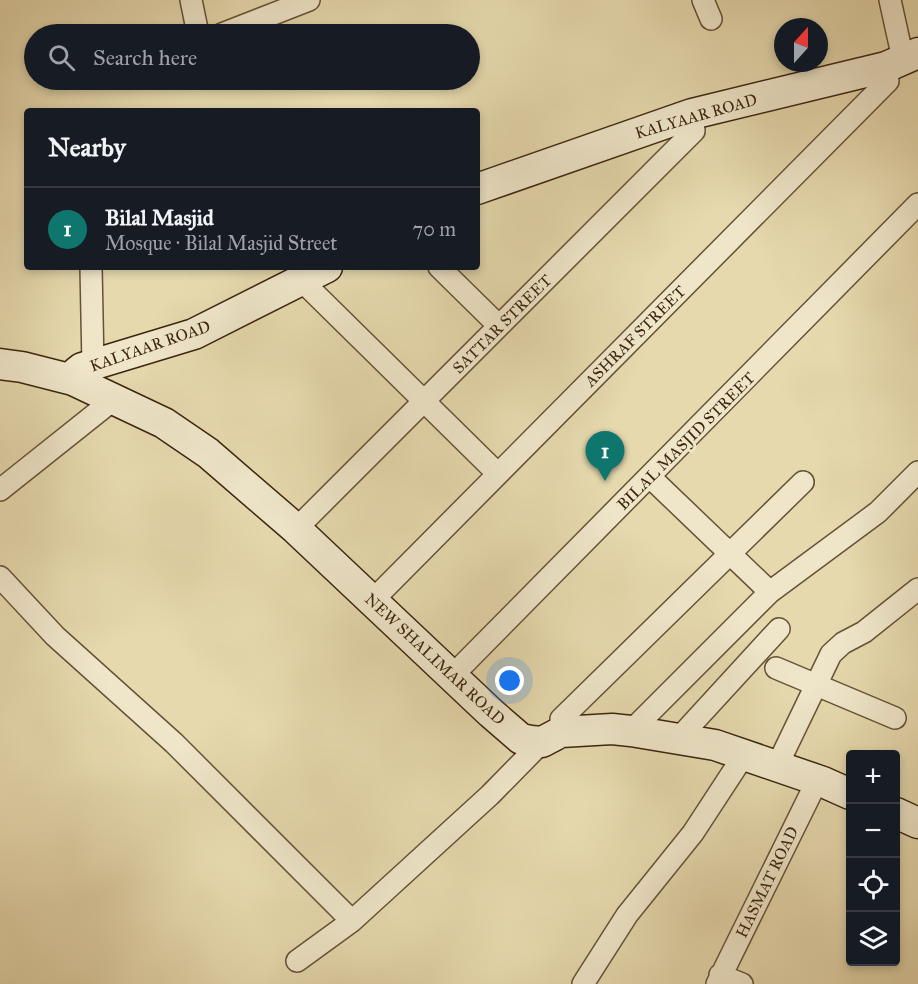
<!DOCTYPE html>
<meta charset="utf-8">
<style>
body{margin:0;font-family:"IM FELL Great Primer",serif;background:#20242c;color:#f1f3f6}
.controls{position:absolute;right:18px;bottom:18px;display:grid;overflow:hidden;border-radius:6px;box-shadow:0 3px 9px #0003}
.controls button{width:54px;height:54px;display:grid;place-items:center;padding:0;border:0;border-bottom:2px solid #363941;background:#171b24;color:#f1f3f6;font:30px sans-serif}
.compass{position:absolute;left:774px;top:18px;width:54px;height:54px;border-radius:50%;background:#171b24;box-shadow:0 3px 9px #0003;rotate:21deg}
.you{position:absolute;left:510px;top:681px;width:21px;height:21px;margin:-15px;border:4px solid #fff;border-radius:50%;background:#1a73e8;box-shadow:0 0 0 9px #1a73e833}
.badge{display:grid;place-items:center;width:39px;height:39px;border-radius:50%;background:#0f766e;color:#fff;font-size:20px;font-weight:700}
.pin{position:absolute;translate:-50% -50px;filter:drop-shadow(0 2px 3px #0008)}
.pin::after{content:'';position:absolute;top:32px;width:21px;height:18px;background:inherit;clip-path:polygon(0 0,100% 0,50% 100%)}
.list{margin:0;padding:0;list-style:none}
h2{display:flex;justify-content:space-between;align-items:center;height:78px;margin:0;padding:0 24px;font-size:26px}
h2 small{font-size:20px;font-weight:400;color:#9ea1a6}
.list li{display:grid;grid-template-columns:39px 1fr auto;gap:18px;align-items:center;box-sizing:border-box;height:84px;padding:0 24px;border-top:2px solid #363941}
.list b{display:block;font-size:22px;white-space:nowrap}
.list p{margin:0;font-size:20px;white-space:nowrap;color:#9ea1a6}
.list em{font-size:20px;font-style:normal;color:#9ea1a6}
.icon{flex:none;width:33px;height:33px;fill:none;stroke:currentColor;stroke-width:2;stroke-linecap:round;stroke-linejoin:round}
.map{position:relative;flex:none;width:918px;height:984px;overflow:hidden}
.search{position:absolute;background:#171b24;box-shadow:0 3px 9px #0003;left:24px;top:24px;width:456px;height:66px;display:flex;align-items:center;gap:15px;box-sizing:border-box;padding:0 21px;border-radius:33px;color:#9ea1a6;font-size:22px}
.panel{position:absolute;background:#171b24;box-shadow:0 3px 9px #0003;left:24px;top:108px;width:456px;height:162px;border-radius:6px}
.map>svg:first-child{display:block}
</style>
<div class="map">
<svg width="918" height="984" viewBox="0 0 918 984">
<rect width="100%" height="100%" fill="#e6d9ae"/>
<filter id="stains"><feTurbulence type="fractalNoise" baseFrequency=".00333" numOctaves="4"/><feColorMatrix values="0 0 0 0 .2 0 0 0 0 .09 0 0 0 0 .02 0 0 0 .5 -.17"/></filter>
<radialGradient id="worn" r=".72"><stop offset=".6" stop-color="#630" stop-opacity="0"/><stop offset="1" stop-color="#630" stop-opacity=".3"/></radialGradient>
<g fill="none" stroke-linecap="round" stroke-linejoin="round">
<defs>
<path id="street" d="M191 0 198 34
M703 0 711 19
M890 0 903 59
M222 34 309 0
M91 267 93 366
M439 267 499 326
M302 281 498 474
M650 477 770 592
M0 490 113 400
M296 529 694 131 692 114
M0 577 55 636 174 743 352 921
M372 601 888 81 886 67
M776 668 895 718
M452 676 918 204
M631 731 770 592 878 512 918 472
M561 732V719L803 482
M678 739 779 629
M777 766 831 654 843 643 864 632 918 589
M297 961 352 921 490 795 542 742
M720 975 742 984
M583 984 627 915 693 833 744 755
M717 984 817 781"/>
<path id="secondary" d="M477 189 692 114 886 67 918 53
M0 364 22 367 73 380 164 423 208 453 296 529 491 713 521 739 531 741 542 742 561 732 612 729 631 731 715 745 823 782 850 794
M73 380 77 372 82 368 194 334 327 267
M896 813 918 823"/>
</defs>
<!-- street casing -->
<use href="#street" stroke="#665236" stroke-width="24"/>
<!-- secondary casing -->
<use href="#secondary" stroke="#3c250e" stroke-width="33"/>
<!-- street -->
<use href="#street" stroke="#efe6ca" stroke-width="21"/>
<!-- secondary -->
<use href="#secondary" stroke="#efe6ca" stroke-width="30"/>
</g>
<g text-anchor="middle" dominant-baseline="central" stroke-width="6" stroke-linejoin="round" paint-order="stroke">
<!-- street labels -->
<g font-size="16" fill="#3c250e" stroke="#efe6ca">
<text transform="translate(696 116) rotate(-16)">KALYAAR ROAD</text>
<text transform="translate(502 324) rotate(-45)">SATTAR STREET</text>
<text transform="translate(635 336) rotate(-45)">ASHRAF STREET</text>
<text transform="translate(150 346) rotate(-19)">KALYAAR ROAD</text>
<text transform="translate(686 441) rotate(-45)">BILAL MASJID STREET</text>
<text transform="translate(435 659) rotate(43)">NEW SHALIMAR ROAD</text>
<text transform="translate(767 882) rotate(-64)">HASMAT ROAD</text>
</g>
</g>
<rect width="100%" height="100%" filter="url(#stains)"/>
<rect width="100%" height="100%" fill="url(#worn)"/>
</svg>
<div class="controls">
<button>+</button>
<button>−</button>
<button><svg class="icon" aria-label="locate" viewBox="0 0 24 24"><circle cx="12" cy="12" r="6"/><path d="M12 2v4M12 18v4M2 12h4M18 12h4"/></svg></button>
<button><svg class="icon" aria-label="layers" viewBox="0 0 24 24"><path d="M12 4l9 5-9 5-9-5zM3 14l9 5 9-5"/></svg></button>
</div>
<svg class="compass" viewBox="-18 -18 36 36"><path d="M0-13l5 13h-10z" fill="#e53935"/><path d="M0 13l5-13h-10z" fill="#9ea1a6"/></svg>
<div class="you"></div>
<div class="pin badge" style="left:605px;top:481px">1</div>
<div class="search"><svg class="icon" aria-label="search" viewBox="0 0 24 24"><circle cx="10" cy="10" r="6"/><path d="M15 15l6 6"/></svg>Search here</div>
<section class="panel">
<h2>Nearby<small></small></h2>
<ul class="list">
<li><span class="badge">1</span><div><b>Bilal Masjid</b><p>Mosque · Bilal Masjid Street</p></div><em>70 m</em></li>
</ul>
</section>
</div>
